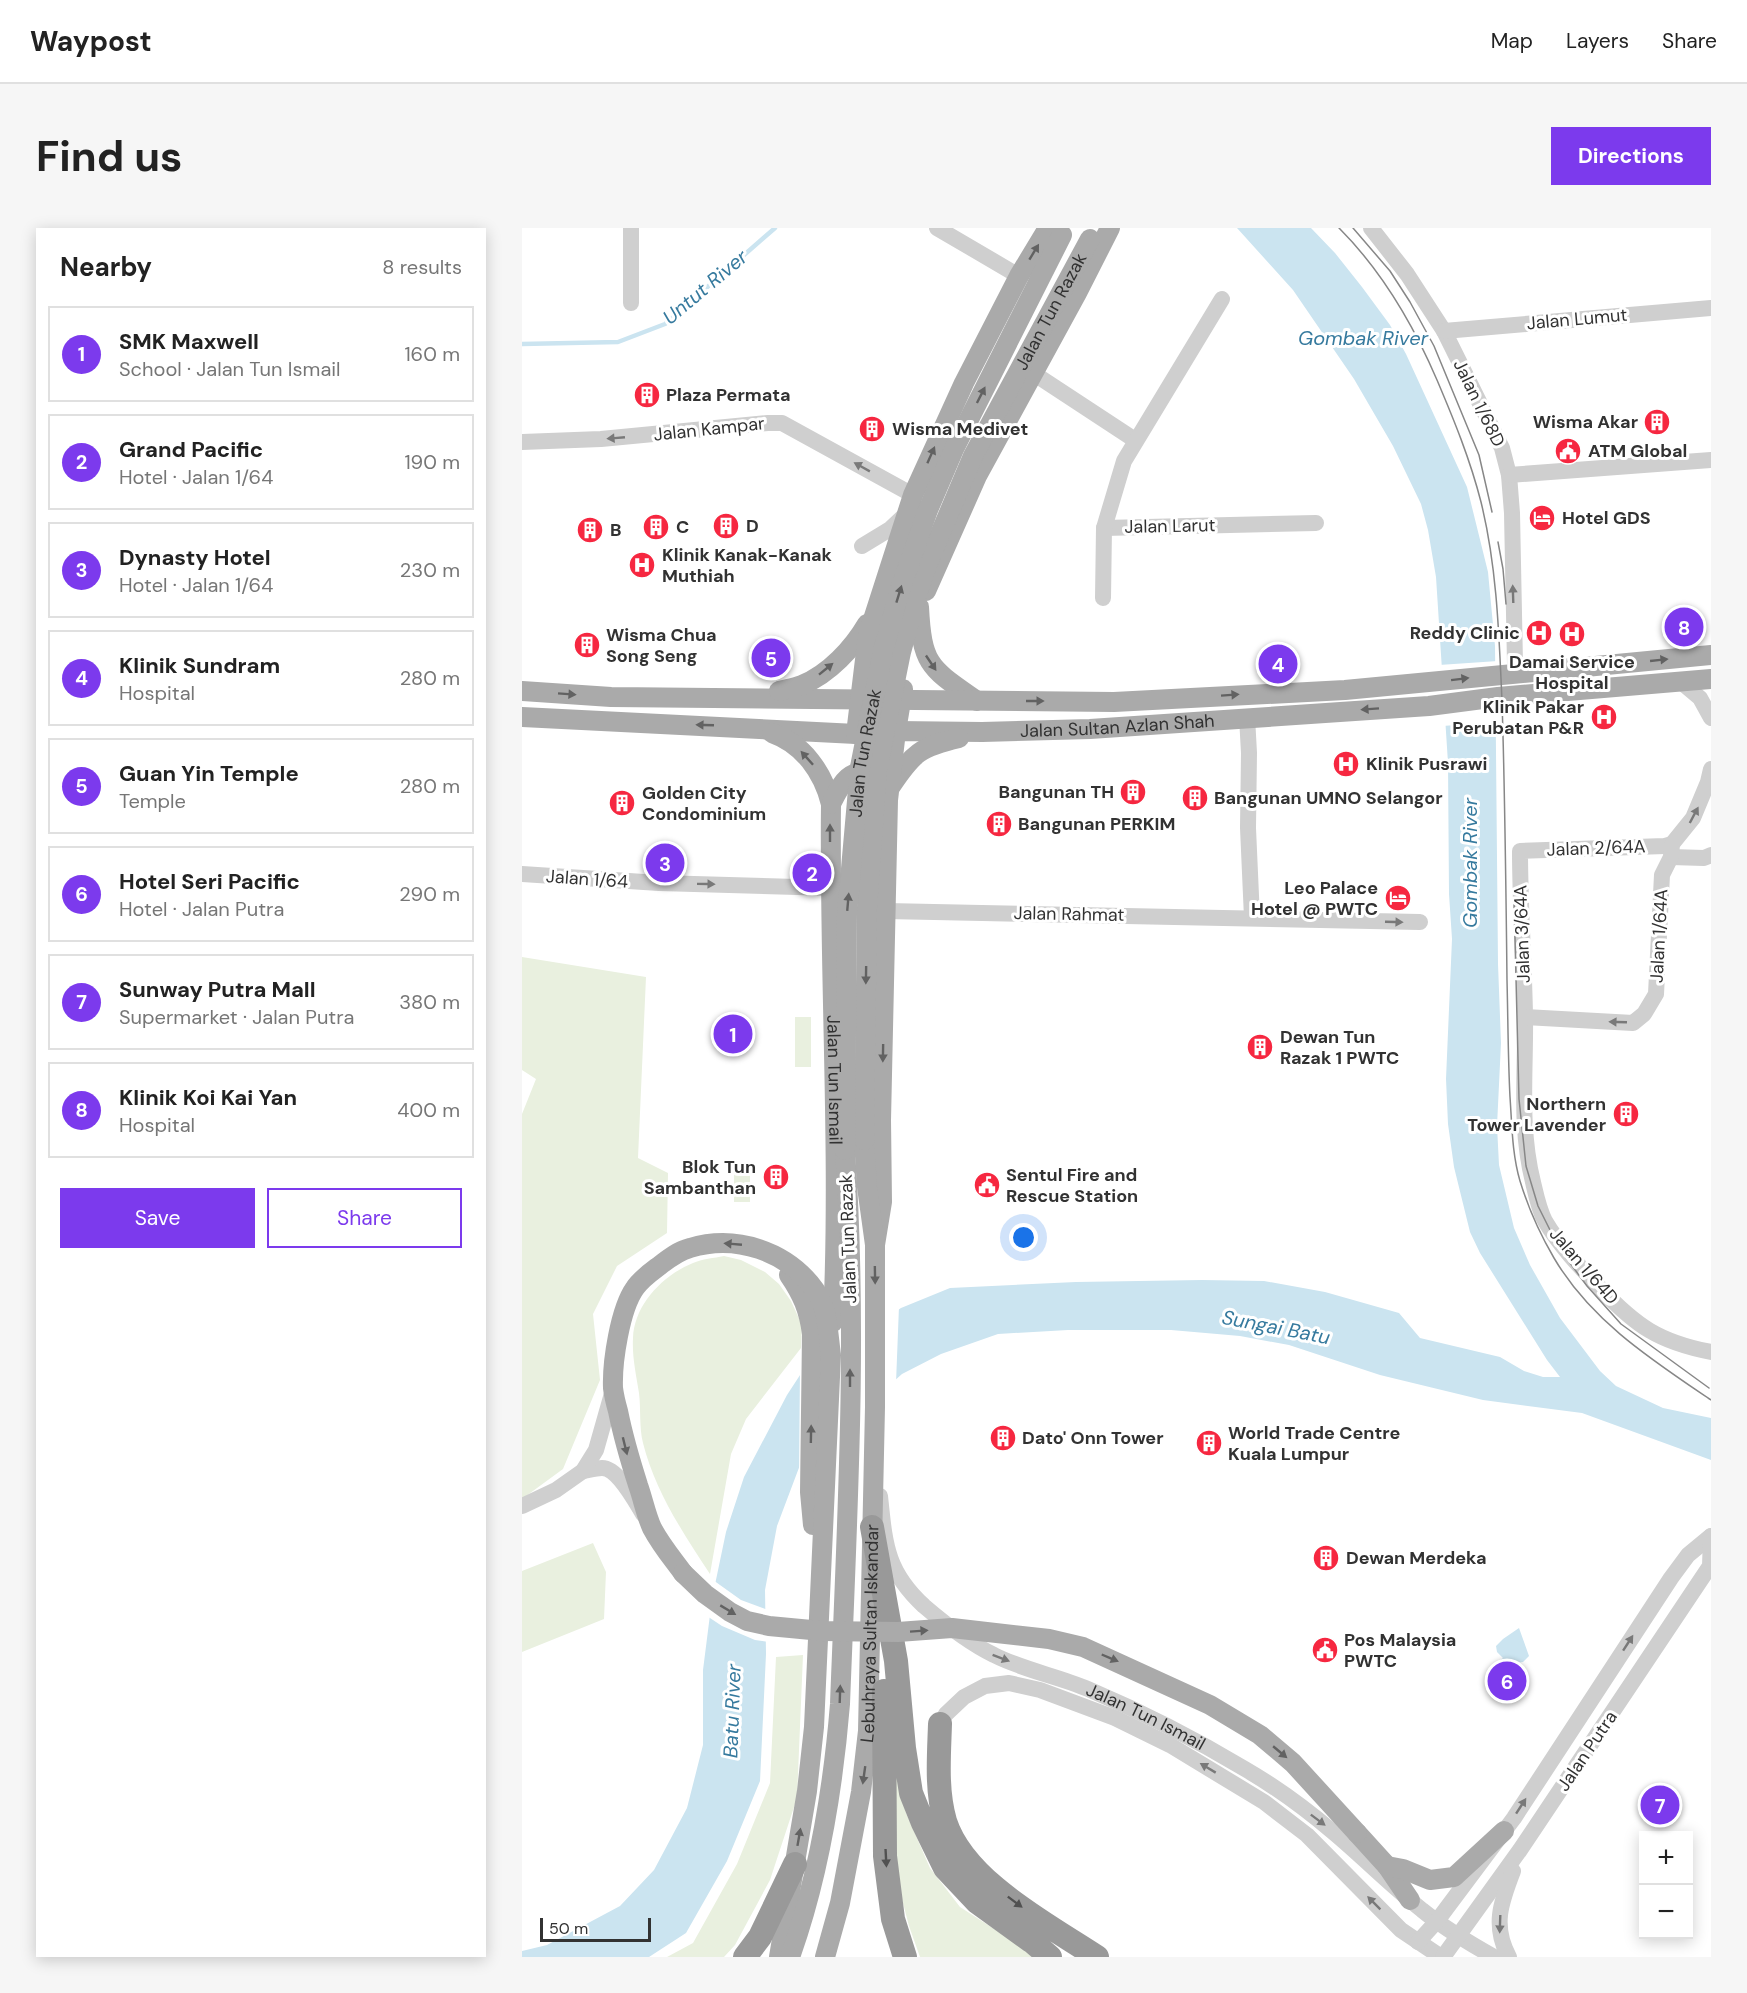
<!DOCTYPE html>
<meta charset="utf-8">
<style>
body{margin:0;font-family:"DM Sans",sans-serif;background:#f6f6f6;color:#222}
.controls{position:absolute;right:18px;bottom:18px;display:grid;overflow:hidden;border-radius:0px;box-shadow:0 3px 15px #0003}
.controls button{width:54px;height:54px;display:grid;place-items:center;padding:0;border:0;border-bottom:2px solid #e0e0e0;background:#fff;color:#222;font:30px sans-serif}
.scale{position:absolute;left:18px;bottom:15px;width:111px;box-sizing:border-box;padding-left:6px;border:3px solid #323232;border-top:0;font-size:16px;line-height:21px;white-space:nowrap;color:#323232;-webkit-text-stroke:4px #fff;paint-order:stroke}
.you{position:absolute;left:502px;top:1010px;width:21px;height:21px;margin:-15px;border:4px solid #fff;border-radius:50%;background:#1a73e8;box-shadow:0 0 0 9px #1a73e833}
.badge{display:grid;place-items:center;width:39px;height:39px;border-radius:50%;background:#7c3aed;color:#fff;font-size:20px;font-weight:700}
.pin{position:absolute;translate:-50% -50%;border:3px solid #fff;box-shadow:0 2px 6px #0006}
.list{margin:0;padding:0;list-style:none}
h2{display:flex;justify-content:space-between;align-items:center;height:78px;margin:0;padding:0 24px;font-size:26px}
h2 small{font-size:20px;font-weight:400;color:#767676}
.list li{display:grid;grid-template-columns:39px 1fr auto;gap:18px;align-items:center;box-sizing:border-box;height:96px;margin:0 12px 12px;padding:0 12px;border:2px solid #e0e0e0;border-radius:0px}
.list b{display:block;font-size:22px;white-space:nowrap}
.list p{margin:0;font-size:20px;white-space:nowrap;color:#767676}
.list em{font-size:20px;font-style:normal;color:#767676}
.actions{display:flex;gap:12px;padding:18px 24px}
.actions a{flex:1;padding:14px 0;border:2px solid #7c3aed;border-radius:0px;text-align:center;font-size:21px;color:#7c3aed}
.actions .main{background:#7c3aed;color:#fff}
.map{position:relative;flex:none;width:1189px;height:1729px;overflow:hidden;border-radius:0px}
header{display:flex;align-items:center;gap:36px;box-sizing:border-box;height:84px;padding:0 30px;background:#fff;border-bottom:2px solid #e0e0e0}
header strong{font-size:28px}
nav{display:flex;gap:33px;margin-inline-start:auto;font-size:21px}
.intro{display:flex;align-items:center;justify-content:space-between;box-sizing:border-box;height:144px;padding:0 36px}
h1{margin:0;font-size:42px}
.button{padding:15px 27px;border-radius:0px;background:#7c3aed;color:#fff;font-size:21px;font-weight:700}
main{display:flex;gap:36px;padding:0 36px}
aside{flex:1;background:#fff;border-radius:0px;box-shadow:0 3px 15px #0003}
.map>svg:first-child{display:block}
</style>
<header>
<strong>Waypost</strong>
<nav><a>Map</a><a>Layers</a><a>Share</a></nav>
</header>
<div class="intro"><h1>Find us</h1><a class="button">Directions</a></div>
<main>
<aside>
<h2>Nearby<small>8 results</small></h2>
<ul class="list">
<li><span class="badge">1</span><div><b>SMK Maxwell</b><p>School · Jalan Tun Ismail</p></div><em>160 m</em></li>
<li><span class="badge">2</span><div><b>Grand Pacific</b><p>Hotel · Jalan 1/64</p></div><em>190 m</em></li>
<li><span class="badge">3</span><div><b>Dynasty Hotel</b><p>Hotel · Jalan 1/64</p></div><em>230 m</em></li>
<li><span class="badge">4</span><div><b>Klinik Sundram</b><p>Hospital</p></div><em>280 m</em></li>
<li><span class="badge">5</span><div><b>Guan Yin Temple</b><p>Temple</p></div><em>280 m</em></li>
<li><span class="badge">6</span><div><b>Hotel Seri Pacific</b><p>Hotel · Jalan Putra</p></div><em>290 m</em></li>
<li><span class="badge">7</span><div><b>Sunway Putra Mall</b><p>Supermarket · Jalan Putra</p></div><em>380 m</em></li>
<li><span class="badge">8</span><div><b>Klinik Koi Kai Yan</b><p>Hospital</p></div><em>400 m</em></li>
</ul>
<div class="actions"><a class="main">Save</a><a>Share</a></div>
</aside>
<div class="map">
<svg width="1189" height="1729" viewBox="0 0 1189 1729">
<rect width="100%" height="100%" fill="#fff"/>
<!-- green -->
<path fill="#e9f0df" d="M0 729 124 749 116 930 146 945 145 1005 95 1038 71 1086 78 1152 41 1241 0 1271V886L14 851 0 842Z
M273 789H289V839H273Z
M212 941H228V974H212Z
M202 1028 219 1032 243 1044 257 1056 269 1073 280 1097 279 1120 224 1191 209 1226 188 1346C161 1305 133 1263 121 1215 117 1199 119 1181 117 1165 114 1146 110 1129 111 1110 112 1077 141 1047 171 1035 180 1031 192 1030 202 1028Z
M71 1315 84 1344 82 1391 0 1424V1343Z
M281 1427 275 1570 248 1652 213 1717 202 1729H145L171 1715 215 1636 248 1555 254 1429Z
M370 1529 384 1585 408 1640 438 1679 516 1729H398L387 1698 376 1656Z"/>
<!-- water -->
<path fill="#cbe4f0" d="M715 0H789L813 25 840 59 868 97 884 126 945 259 966 344 973 418 976 736 979 815 975 898 977 937 992 1000 1008 1037 1038 1090 1078 1143 1094 1158 1141 1180 1189 1190V1232L1060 1185 961 1172 858 1147 767 1117 718 1108 649 1102H546L476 1106 419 1126 380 1146 278 1237 255 1298 243 1362 244 1426 238 1553 205 1633 164 1705 127 1729H0V1723L25 1717 98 1678 132 1642 165 1580 181 1517V1442L190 1371 204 1304 222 1249 265 1167 280 1144 379 1080 428 1060 554 1054 680 1052 742 1053 803 1064 877 1085 898 1110 978 1129 1002 1143 1021 1149H1038L1025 1132 958 1025 948 1004 932 939 926 896 924 851 930 711 927 666 926 535 914 349 906 302 899 276 871 218 832 151 771 62Z
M997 1400 1007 1428 1001 1434 993 1435V1442L976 1434 981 1430 975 1424 974 1418 981 1411Z"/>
<!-- pier -->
<path fill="#fff" d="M976 433 977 494 920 498 917 437Z
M377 1078 374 1155 280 1239 277 1248 278 1141Z
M191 1352 219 1372 246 1382 247 1414 233 1412 200 1398 185 1388Z"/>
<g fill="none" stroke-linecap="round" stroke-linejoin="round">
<!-- stream -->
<path stroke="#cbe4f0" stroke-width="4.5" d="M0 116 96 114 143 96 253 0"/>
<!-- minor -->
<g stroke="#cfcfcf" stroke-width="16">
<path d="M109 0V75"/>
<path d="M415 0 497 48"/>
<path d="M849 0 885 46 922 103 980 220 987 247 990 285 993 436 998 445"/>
<path d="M922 103 1189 80"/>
<path d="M511 145 613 212"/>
<path d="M0 214 79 211 246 195H260L391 267"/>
<path d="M987 247 1189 232"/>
<path d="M582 300 794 295"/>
<path d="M340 318 368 301 384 286"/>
<path d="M581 370 582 300 602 233 700 71"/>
<path d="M1159 454 1178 470 1189 490"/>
<path d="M725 489 727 525 726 600 730 690"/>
<path d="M1150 616 1143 618 998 623C998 678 1002 732 1003 787 1004 843 997 899 1011 954 1014 967 1017 982 1023 993 1037 1017 1059 1040 1078 1060 1114 1098 1137 1114 1189 1124"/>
<path d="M1149 629 1182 630 1189 627"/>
<path d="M0 646 137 655 310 660"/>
<path d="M364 683 898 694"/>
<path d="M1003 789 1111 795 1122 786 1134 766 1140 647 1149 629 1150 616 1171 590 1186 554 1189 541"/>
<path d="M61 1243C67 1242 74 1240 80 1240 96 1240 113 1273 121 1286"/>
<path id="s1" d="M358 1268C363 1316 364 1343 402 1378 423 1396 447 1415 472 1427 501 1442 536 1448 566 1461 620 1484 673 1511 723 1541 754 1559 784 1581 811 1604 841 1629 869 1658 900 1682 922 1700 947 1715 972 1729"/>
<path d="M0 1278 34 1262 61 1243 74 1222 91 1162"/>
<path d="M418 1496 424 1486 442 1469 463 1458 487 1455 518 1462 593 1490 648 1517 742 1574 785 1607 879 1702 919 1729"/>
<path d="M896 1714 915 1693 992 1590 1149 1350 1166 1327 1189 1308"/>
<path d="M921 1729 998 1622 1188 1338 1189 1308"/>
<path d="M987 1729C970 1698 979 1674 991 1643"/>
</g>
<!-- major -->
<g stroke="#aaa" stroke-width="20">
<path d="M404 363 455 248 555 65 588 0"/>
<path d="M397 379C400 438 408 440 455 473"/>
<path d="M0 463 89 469 592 474 823 462 1189 427"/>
<path d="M257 463C265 461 273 460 280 457 307 446 331 420 345 396"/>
<path id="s2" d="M0 489 334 506 374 503 460 504 568 501 907 478 976 469 1189 451"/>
<path id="s3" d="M250 505C281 516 301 544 309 576 307 749 319 922 311 1094"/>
<path d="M334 506 346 407 391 267 442 155 497 48 526 0"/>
<path d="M369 558C391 525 398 519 437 510"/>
<path d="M309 576C318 558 328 535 352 550"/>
<path d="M353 1017 360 974 359 892 366 572 374 503 381 461"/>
<path d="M267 1047C280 1066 287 1082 290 1106L288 1264 291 1297"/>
<path d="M161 1345C150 1330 139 1317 130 1300 124 1287 121 1271 116 1257 108 1232 101 1208 96 1183 94 1176 92 1168 91 1160 90 1134 98 1081 113 1060 119 1051 129 1044 137 1038 146 1031 156 1023 168 1020 214 1006 265 1023 293 1062 306 1080 306 1106 309 1127L292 1499 285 1563 257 1729"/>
<path d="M835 1605 865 1638 888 1672"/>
<path d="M865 1638 881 1641 908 1652 932 1649 982 1603"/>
<path d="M268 1729C297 1648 311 1562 318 1476 325 1292 336 1106 323 922"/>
<path id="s4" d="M303 1729 318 1675 339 1564 346 1503 353 1179V1017L345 959 342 912"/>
</g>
<!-- highway -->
<path stroke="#999" stroke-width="24" d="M350 1299 374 1433 382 1520 389 1565 401 1595 423 1640 455 1674 509 1713
M362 1463 363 1628 371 1691 383 1729
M418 1496C417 1528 414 1562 423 1593 442 1653 525 1696 575 1729
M498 1703 528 1729
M223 1729 238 1709 273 1636"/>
<!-- tram -->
<path stroke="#878787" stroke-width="1.5" d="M817 0C861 44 891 96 915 152 932 192 948 231 959 274 975 339 977 406 980 473 983 566 984 659 985 752 986 791 986 830 988 869 990 897 990 926 998 953 1006 979 1018 1006 1032 1030 1069 1093 1130 1132 1189 1172
M831 0 868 43 888 74 912 118 957 227 970 284
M976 314 981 341 984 376
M992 670 997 871 1004 938 1016 978 1037 1020 1065 1058 1099 1096 1187 1160"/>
<!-- major-bridge -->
<g stroke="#aaa" stroke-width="20">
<path id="s5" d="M342 912 345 680 355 542 379 424 394 369 407 332 451 228 568 11"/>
<path id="s6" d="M323 922 325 686 338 539 361 423 378 362 406 282 432 221 540 7"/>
<path d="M161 1345 183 1366 208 1384 225 1393 247 1398 300 1403 376 1404 430 1400 527 1411 561 1419 688 1477 738 1507 771 1535 835 1605"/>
</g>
</g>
<!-- one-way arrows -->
<defs><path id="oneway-solid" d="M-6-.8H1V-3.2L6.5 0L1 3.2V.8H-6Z" transform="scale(1.5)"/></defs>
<g fill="#626262">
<use href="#oneway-solid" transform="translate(512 24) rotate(-59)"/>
<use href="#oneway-solid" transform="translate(459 167) rotate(-63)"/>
<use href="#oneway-solid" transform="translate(409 227) rotate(-66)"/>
<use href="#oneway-solid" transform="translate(377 366) rotate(-73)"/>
<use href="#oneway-solid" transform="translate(1137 432) rotate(-6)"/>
<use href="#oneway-solid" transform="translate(409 435) rotate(56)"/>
<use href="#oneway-solid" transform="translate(304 441) rotate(-39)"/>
<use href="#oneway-solid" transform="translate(938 451) rotate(-7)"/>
<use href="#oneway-solid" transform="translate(45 466) rotate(4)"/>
<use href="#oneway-solid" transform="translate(708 467) rotate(-4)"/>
<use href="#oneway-solid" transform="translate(513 473)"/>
<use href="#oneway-solid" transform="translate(848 481) rotate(176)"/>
<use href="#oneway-solid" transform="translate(183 497) rotate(-178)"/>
<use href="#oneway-solid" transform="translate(285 530) rotate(-132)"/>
<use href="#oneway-solid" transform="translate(308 605) rotate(-90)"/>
<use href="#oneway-solid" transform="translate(326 674) rotate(-85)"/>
<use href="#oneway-solid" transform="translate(344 747) rotate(91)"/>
<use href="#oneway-solid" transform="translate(361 825) rotate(91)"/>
<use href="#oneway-solid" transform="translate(211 1016) rotate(-175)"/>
<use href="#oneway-solid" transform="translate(353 1047) rotate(89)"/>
<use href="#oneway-solid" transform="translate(328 1150) rotate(-90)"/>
<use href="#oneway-solid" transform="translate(289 1206) rotate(-89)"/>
<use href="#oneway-solid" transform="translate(103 1218) rotate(76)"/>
<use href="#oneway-solid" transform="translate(206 1382) rotate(31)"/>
<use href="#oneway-solid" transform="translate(397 1403) rotate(-4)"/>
<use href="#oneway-solid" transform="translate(588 1430) rotate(23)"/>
<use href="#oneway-solid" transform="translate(318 1466) rotate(-88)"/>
<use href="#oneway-solid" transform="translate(758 1524) rotate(40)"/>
<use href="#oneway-solid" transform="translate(342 1547) rotate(98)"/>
<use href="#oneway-solid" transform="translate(277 1609) rotate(-80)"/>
</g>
<g fill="#797979">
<use href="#oneway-solid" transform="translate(94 210) rotate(175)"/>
<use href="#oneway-solid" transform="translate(340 239) rotate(-151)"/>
<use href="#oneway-solid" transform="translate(991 366) rotate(-92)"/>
<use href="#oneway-solid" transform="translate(1172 587) rotate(-62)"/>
<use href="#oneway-solid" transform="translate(184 656) rotate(1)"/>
<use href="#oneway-solid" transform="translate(872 694) rotate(2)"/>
<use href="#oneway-solid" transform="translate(1096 794) rotate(-178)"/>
<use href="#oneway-solid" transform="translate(1106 1415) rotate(-57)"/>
<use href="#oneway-solid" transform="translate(479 1430) rotate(21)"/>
<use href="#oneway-solid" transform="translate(686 1540) rotate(-149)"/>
<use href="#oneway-solid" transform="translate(999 1578) rotate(-57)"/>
<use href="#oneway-solid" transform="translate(796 1592) rotate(37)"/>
<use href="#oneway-solid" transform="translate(852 1675) rotate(-135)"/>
<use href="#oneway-solid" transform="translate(978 1696) rotate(92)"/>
</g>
<g fill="#515151">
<use href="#oneway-solid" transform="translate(364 1630) rotate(87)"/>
<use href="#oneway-solid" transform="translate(493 1674) rotate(37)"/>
</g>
<!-- icons -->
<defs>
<symbol id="building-disc" viewBox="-11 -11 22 22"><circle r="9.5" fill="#f62740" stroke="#fff"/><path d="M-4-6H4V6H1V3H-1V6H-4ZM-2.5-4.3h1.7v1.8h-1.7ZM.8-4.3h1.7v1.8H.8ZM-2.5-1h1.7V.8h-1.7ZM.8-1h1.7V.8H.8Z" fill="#fff"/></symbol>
<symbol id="civic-disc" viewBox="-11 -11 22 22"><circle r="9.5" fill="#f62740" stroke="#fff"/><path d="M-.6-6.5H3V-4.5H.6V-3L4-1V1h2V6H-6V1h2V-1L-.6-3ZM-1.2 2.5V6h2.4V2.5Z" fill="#fff"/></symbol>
<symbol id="hotel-disc" viewBox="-11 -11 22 22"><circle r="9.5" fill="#f62740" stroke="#fff"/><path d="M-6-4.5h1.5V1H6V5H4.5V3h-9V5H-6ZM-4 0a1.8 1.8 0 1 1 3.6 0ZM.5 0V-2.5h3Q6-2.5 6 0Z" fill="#fff"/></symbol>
<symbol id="hospital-disc" viewBox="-11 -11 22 22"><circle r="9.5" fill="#f62740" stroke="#fff"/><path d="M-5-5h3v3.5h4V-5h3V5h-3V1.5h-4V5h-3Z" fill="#fff"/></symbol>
</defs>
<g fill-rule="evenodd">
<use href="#building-disc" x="110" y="152" width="30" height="30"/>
<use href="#building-disc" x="1120" y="179" width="30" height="30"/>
<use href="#building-disc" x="335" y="186" width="30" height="30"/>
<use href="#civic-disc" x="1031" y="208" width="30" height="30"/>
<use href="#hotel-disc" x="1005" y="275" width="30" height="30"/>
<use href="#building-disc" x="189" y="283" width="30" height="30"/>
<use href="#building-disc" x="119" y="284" width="30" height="30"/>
<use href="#building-disc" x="53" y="287" width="30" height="30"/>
<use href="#hospital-disc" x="105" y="322" width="30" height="30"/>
<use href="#hospital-disc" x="1002" y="390" width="30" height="30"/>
<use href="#hospital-disc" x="1035" y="391" width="30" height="30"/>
<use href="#building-disc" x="50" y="402" width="30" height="30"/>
<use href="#hospital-disc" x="1067" y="474" width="30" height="30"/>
<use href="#hospital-disc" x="809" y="521" width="30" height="30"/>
<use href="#building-disc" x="596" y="549" width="30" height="30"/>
<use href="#building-disc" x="658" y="555" width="30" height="30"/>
<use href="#building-disc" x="85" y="560" width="30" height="30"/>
<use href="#building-disc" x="462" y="581" width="30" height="30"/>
<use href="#hotel-disc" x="861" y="655" width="30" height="30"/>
<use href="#building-disc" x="723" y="804" width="30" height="30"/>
<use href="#building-disc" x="1089" y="871" width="30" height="30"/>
<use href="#building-disc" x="239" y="934" width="30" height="30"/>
<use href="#civic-disc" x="450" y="942" width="30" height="30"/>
<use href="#building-disc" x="466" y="1195" width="30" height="30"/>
<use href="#building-disc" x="672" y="1200" width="30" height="30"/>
<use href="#building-disc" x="789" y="1315" width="30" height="30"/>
<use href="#civic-disc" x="788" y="1407" width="30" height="30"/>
</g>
<g text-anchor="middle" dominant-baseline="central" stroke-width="6" stroke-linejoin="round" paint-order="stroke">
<!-- street labels -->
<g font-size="18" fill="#323232" stroke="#fff">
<text stroke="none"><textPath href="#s5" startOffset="864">Jalan Tun Razak</textPath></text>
<text transform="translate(1055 91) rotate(-5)">Jalan Lumut</text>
<text transform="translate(957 175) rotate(64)">Jalan 1/68D</text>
<text transform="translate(187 201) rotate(-6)">Jalan Kampar</text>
<text transform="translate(648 298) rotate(-1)">Jalan Larut</text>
<text stroke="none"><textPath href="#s2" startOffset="596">Jalan Sultan Azlan Shah</textPath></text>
<text stroke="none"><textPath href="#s6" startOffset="398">Jalan Tun Razak</textPath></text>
<text transform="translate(1074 620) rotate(-2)">Jalan 2/64A</text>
<text transform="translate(65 651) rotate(4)">Jalan 1/64</text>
<text transform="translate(547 686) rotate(1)">Jalan Rahmat</text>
<text transform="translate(1000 706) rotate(-92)">Jalan 3/64A</text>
<text transform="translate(1137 708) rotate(-87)">Jalan 1/64A</text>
<text stroke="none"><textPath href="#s3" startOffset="372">Jalan Tun Ismail</textPath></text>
<text transform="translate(326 1011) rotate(-92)">Jalan Tun Razak</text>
<text transform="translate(1062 1038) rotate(49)">Jalan 1/64D</text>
<text stroke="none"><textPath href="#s4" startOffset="328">Lebuhraya Sultan Iskandar</textPath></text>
<text stroke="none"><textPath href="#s1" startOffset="372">Jalan Tun Ismail</textPath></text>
<text transform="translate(1065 1523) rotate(-56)">Jalan Putra</text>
</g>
<!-- poi labels -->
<g font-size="18" font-weight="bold" fill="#323232" stroke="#fff" text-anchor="start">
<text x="144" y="167">Plaza Permata</text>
<text x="1116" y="194" text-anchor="end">Wisma Akar</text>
<text x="370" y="201">Wisma Medivet</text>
<text x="1066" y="223">ATM Global</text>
<text x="1040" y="290">Hotel GDS</text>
<text x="224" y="298">D</text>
<text x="154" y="299">C</text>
<text x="88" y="302">B</text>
<text x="140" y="327">Klinik Kanak-Kanak<tspan x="140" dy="21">Muthiah</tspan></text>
<text x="998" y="405" text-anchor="end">Reddy Clinic</text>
<text x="84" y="407">Wisma Chua<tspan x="84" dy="21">Song Seng</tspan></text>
<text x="1050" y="434" text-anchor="middle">Damai Service<tspan x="1050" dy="21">Hospital</tspan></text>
<text x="1062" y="479" text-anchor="end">Klinik Pakar<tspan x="1062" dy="21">Perubatan P&amp;R</tspan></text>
<text x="844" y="536">Klinik Pusrawi</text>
<text x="592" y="564" text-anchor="end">Bangunan TH</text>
<text x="120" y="565">Golden City<tspan x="120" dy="21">Condominium</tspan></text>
<text x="692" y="570">Bangunan UMNO Selangor</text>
<text x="496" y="596">Bangunan PERKIM</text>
<text x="856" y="660" text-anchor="end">Leo Palace<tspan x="856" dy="21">Hotel @ PWTC</tspan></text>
<text x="758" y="809">Dewan Tun<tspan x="758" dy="21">Razak 1 PWTC</tspan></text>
<text x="1084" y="876" text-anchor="end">Northern<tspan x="1084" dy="21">Tower Lavender</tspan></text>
<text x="234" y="939" text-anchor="end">Blok Tun<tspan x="234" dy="21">Sambanthan</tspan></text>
<text x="484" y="947">Sentul Fire and<tspan x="484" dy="21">Rescue Station</tspan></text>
<text x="706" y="1205">World Trade Centre<tspan x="706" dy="21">Kuala Lumpur</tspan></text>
<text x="500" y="1210">Dato' Onn Tower</text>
<text x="824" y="1330">Dewan Merdeka</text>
<text x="822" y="1412">Pos Malaysia<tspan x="822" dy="21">PWTC</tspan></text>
</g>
<!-- water labels -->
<g font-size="20" font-style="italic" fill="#367a9e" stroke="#fff">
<text transform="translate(183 59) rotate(-40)">Untut River</text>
<text x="841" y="110">Gombak River</text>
<text transform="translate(948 635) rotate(-90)">Gombak River</text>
<text transform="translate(754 1099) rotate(11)">Sungai Batu</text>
<text transform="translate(210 1483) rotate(-88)">Batu River</text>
</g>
</g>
</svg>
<div class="controls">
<button>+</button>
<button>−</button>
</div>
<div class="scale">50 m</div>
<div class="you"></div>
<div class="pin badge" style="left:211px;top:806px">1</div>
<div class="pin badge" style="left:290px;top:645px">2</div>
<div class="pin badge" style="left:143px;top:635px">3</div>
<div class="pin badge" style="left:756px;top:436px">4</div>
<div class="pin badge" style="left:249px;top:430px">5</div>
<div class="pin badge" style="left:985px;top:1453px">6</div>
<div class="pin badge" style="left:1138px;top:1577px">7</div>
<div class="pin badge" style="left:1162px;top:399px">8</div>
</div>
</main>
